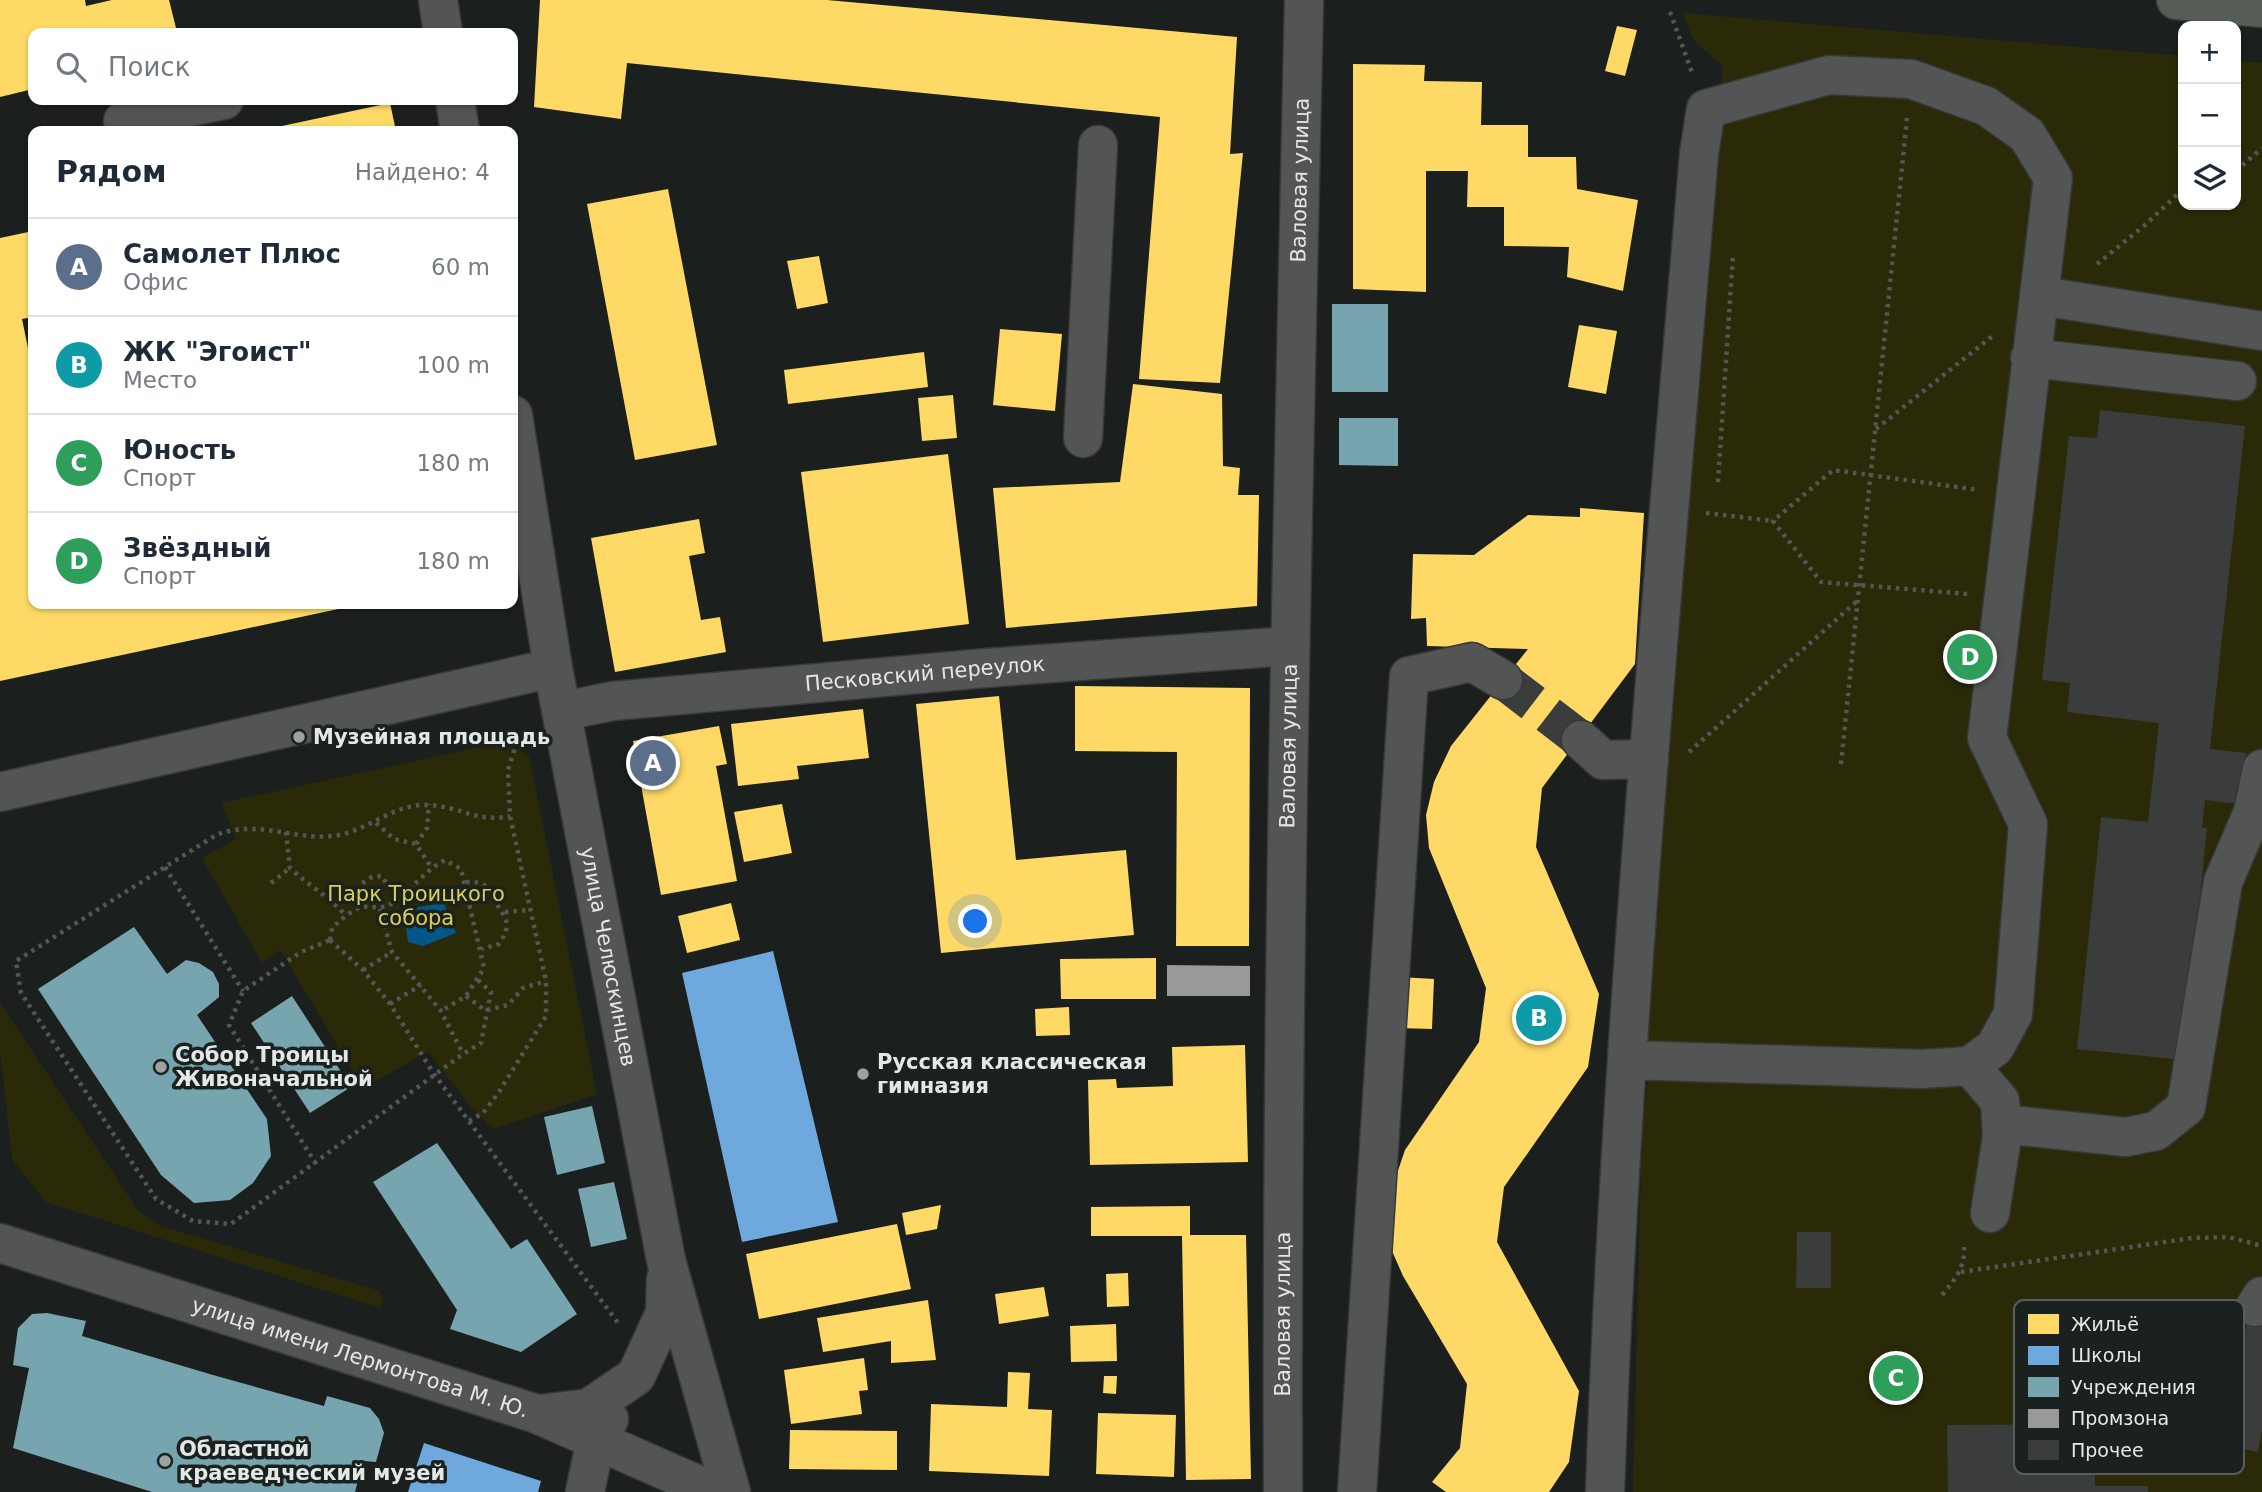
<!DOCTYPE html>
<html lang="ru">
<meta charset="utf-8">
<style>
body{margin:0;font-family:"DejaVu Sans",sans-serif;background:#f2f2f3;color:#1f2937}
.controls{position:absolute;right:21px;top:21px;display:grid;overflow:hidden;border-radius:14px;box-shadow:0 2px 5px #0004}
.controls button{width:63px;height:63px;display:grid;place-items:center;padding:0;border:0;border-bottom:2px solid #e0e1e3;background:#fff;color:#1f2937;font:35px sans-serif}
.you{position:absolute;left:976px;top:922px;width:24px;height:24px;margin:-18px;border:5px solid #fff;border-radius:50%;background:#1a73e8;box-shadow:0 0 0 10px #1a73e833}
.badge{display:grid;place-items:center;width:46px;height:46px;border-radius:50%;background:#0b8043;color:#fff;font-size:23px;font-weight:700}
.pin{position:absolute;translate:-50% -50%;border:4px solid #fff;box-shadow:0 2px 7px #0006}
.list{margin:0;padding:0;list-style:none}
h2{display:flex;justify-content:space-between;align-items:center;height:91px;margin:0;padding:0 28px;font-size:30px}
h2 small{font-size:23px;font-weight:400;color:#747a83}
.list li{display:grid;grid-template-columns:46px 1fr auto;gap:21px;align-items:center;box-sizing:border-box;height:98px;padding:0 28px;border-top:2px solid #e0e1e3}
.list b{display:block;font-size:26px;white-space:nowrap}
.list p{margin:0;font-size:23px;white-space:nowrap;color:#747a83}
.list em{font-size:23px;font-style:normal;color:#747a83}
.icon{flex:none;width:38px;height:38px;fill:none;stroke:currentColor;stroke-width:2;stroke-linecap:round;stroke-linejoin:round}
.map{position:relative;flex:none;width:2262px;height:1492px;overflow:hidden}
.search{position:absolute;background:#fff;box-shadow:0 2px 5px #0004;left:28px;top:28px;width:490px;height:77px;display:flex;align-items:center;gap:18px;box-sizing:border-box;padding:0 24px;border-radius:14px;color:#747a83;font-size:26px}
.panel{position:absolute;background:#fff;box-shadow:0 2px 5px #0004;left:28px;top:126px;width:490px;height:483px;border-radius:14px}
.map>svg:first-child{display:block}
</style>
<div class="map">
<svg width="2262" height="1492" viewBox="0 0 2262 1492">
<rect width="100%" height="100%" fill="#1b201e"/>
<!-- green -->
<path fill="#2b2a08" d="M1683 13 2183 56V205H2236V61L2262 63V1492H1633L1642 1127 1651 1061 1628 1060 1723 66 1693 40Z
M503 742 529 755 597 1094 493 1129 471 1107 428 1052 363 1088 280 950 262 963 202 858 236 839 222 803Z
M0 1003 139 1212 160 1226 380 1291 383 1300 380 1308 46 1202 12 1159 0 1050Z"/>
<!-- water -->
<path fill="#025786" d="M444 903 456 933 423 946 408 942 406 928 418 907Z"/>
<!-- homes -->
<path fill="#ffd966" d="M0 0H85L86 6 112 0H169L177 32 33 33V89L0 97Z
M540 0H827L1237 37 1230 154 1243 153 1220 383 1139 379 1160 117 627 63 621 119 534 107Z
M1617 26 1637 30 1625 76 1605 71Z
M1353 64 1425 65 1424 81 1482 82 1481 125H1528V157H1576L1577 189 1638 200 1623 291 1567 277 1569 247 1504 246V207H1467L1468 171H1426V292L1353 289Z
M390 103 396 131H263V130Z
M668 189 717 445 635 460 587 204Z
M33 231V317L22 319 33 372V604L357 605 0 681V238Z
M819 256 828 303 797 309 787 261Z
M1579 325 1617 331 1606 394 1568 387Z
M1000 329 1062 334 1055 411 993 405Z
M924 352 928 387 788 404 784 370Z
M1133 384 1222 394 1223 466 1240 468 1238 495H1259L1257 606 1006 628 993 488 1120 482Z
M953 395 957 438 922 441 918 398Z
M948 454 969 624 823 642 801 472Z
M1580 508 1644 513 1635 664 1542 788 1536 847 1599 994 1588 1067 1504 1187 1497 1242 1579 1391 1569 1462 1549 1492H1446L1432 1482 1460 1448 1467 1384 1403 1276 1392 1251 1388 1223 1391 1191 1405 1150 1479 1042 1486 988 1429 848 1426 815 1434 782 1451 746 1528 649 1427 646 1426 618 1411 619 1413 554 1474 555 1528 515 1580 517Z
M699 519 705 553 689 556 701 620 720 617 726 652 615 672 591 538Z
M1075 686 1250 688 1249 946H1176L1177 752 1075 751Z
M999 696 1016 860 1126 850 1134 935 941 953 916 704Z
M863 709 869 758 797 766 799 779 738 786 731 724Z
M719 726 727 764 716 766 737 881 661 895 633 741Z
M782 804 792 853 744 862 734 812Z
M731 903 740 940 687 953 678 916Z
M1156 958V999H1061L1060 959Z
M1400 977 1434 979 1432 1029 1398 1028Z
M1069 1007 1070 1035 1036 1036 1035 1009Z
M1245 1045 1248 1162 1090 1165 1088 1080 1116 1079 1117 1088 1173 1086 1172 1047Z
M941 1205 937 1229 906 1235 902 1213Z
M1190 1206V1235H1246L1251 1479 1186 1480 1182 1236H1091V1207Z
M897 1224 911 1289 759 1319 746 1254Z
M1128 1273 1129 1306 1107 1307 1106 1274Z
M1044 1287 1049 1316 999 1324 995 1294Z
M928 1300 936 1360 891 1363V1341L823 1352 817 1318Z
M1116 1324 1117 1361 1071 1362 1070 1326Z
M864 1358 868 1390 859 1391 862 1414 791 1424 784 1370Z
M1008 1372 1030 1373 1028 1409 1052 1410 1049 1476 929 1471 931 1404 1007 1407Z
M1104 1376H1117L1116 1394 1103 1393Z
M1098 1413 1176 1415 1174 1477 1096 1474Z
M790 1430 897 1431V1470L789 1469Z"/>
<!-- schools -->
<path fill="#6fa8dc" d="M773 951 838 1222 742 1242 682 973Z
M424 1443 541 1481 538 1492H408Z"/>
<!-- public -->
<path fill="#76a5af" d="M1332 304H1388V392H1332Z
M1339 418H1398V466L1339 465Z
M134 927 167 974 186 960 199 963 213 972 219 984V997L197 1015 267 1119 271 1156 253 1183 230 1200 194 1203 161 1175 38 989Z
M292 996 351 1087 310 1113 251 1023Z
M592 1106 605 1163 557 1175 544 1117Z
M437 1143 511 1249 527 1239 577 1314 521 1352 450 1329 457 1310 373 1182Z
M614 1182 627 1239 591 1247 578 1189Z
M47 1313 86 1321 82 1336 213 1375 324 1406 327 1396 370 1408 379 1419 384 1433 376 1462 363 1461 355 1492H152L13 1448 29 1368 13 1365 18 1328 32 1314Z"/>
<!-- industry -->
<path fill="#999" d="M1167 965 1250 966V996H1167Z"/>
<!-- building -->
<path fill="#3a3d3c" d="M2100 410 2245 426 2210 749 2246 753 2240 804 2205 800 2202 828H2207L2183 1060 2077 1049 2101 817 2148 822 2159 723 2067 712 2070 683 2042 680 2069 436 2097 438Z
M1797 1232H1831V1288H1796Z
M2247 1321 2262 1324V1429L2258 1452 2224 1445Z
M2095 1424V1486H2148V1492H1948L1947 1425Z"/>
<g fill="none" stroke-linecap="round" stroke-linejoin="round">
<!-- minor-tunnel -->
<path stroke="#393e3c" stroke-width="38" stroke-dasharray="38 19" stroke-linecap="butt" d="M1503 680 1581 740"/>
<defs>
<g id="minor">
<path d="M438 0 443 33"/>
<path d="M455 100 460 131"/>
<path d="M123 121 224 100"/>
<path d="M2041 296 2262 331"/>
<path d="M2030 358 2237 381"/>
<path id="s1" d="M513 415 553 668 666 1260 731 1492"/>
<path d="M1083 438 1098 145"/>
<path id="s2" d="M563 711 613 701 986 668 1289 646"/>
<path d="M1581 740 1603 760 1649 759"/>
<path d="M0 792 553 668"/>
<path d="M1970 1066 2000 1101 2002 1137 1990 1213"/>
<path d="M2002 1124 2126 1137 2156 1131 2186 1107 2223 882 2253 812 2262 769"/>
<path id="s3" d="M0 1243 537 1414 714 1492"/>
<path d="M2255 1307 2262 1296"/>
<path d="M540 1414 589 1408 636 1376 665 1313 666 1279"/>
<path d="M585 1492 596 1439 609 1419"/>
<path id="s4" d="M1283 1492C1281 995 1293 497 1304 0"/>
<path d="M1357 1492 1409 676 1472 662 1503 680"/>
<path d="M1605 1492C1620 1045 1662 600 1699 154L1706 109 1829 75 1911 79 1986 106 2027 135 2053 178 1987 738 2028 824 2013 1014 1995 1047 1970 1066 1921 1069 1628 1060"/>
</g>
<path id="major" d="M2176 0 2262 8"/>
</defs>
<!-- minor casing -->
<use href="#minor" stroke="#363938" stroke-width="41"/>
<!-- major casing -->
<use href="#major" stroke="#363938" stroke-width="41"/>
<!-- path -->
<path stroke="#525654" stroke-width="4.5" stroke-dasharray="3.5 5" stroke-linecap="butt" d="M1670 12 1693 75
M2236 171 2262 148
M2097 264 2145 225 2183 189
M1876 429 1995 334
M1718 482 1733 255
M1706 513 1773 521
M1967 594 1821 582 1773 521 1833 470 1979 490
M1689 752 1857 601
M1841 764 1907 118
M376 823 394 839 416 844 431 867
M286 832 290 868C309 886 329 896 346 916
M416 844 427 828 429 804
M165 867 243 991
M466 882C486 881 487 887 496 902 506 921 513 922 499 944L482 949
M271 883 290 868
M360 907 357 898 361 884 372 877 382 876 396 900
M380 909 392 952 441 1011 463 1054
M505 912 530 910
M330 940 363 970 390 1004 434 1074 618 1323
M330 940 332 928C340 921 349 912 359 908 370 904 379 911 391 904 411 891 424 871 445 860L461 869 484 968 466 996 441 1011
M363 970 392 952
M478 980 491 992 481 1043 463 1054 231 1224 193 1221 156 1199 21 993 16 961 216 835C258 819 291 840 332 836 366 833 394 803 427 805 460 806 477 823 510 816
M466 996 486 1011
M390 1004 421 985
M487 1010 508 1005 523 988 546 981
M469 1121 483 1113 499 1092 546 1016V981L510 816 508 770 515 748
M316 1164 229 1025 243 991 301 952 330 940
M1961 1272 2192 1238 2229 1237 2262 1246
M1942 1295C1957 1277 1966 1266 1964 1242"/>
<!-- minor -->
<use href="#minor" stroke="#525554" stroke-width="38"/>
<!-- major -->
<use href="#major" stroke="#565c56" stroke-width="38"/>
</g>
<!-- markers -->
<g fill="#9da2a0" stroke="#1a211f" stroke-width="2.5">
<circle cx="299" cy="737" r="7"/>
<circle cx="161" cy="1067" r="7"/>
<circle cx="863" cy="1074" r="7"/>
<circle cx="165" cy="1461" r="7"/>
</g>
<g text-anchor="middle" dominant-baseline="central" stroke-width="7" stroke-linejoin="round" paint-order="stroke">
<!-- street labels -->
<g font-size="21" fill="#e3e8e6" stroke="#1a211f">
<text stroke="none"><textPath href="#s4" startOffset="1312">Валовая улица</textPath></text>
<text stroke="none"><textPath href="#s2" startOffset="364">Песковский переулок</textPath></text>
<text stroke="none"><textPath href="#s4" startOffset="746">Валовая улица</textPath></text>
<text stroke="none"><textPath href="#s1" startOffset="550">улица Челюскинцев</textPath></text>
<text stroke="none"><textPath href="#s4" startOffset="178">Валовая улица</textPath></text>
<text stroke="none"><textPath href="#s3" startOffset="378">улица имени Лермонтова М. Ю.</textPath></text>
</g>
<!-- poi labels -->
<g font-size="21" font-weight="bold" fill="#e3e8e6" stroke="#1a211f" text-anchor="start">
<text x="313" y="737">Музейная площадь</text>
<text x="175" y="1055">Собор Троицы<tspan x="175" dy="24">Живоначальной</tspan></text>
<text x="877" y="1062">Русская классическая<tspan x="877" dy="24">гимназия</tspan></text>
<text x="179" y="1449">Областной<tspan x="179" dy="24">краеведческий музей</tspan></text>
</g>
<!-- park labels -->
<g font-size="21" fill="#d8d056" stroke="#1a211f">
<text x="416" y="894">Парк Троицкого<tspan x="416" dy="24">собора</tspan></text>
</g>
</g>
<!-- legend -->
<rect x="2014" y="1300" width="230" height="174" rx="10" fill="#1a211f" stroke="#565d5b" stroke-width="2"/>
<rect x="2028" y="1314" width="31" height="20" fill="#ffd966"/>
<rect x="2028" y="1346" width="31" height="19" fill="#6fa8dc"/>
<rect x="2028" y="1377" width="31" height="20" fill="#76a5af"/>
<rect x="2028" y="1409" width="31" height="19" fill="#999"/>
<rect x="2028" y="1440" width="31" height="20" fill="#3a3d3c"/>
<g font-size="19" fill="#e3e8e6">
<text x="2071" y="1331">Жильё</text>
<text x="2071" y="1362">Школы</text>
<text x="2071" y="1394">Учреждения</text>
<text x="2071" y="1425">Промзона</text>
<text x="2071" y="1457">Прочее</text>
</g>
</svg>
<div class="controls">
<button>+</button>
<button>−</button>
<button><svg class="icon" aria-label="layers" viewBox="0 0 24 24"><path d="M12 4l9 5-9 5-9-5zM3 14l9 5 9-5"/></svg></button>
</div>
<div class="you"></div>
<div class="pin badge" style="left:653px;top:763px;background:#5c6f8a">A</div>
<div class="pin badge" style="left:1539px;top:1018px;background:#0f9aa8">B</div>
<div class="pin badge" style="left:1896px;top:1378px;background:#2e9e5b">C</div>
<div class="pin badge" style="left:1970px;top:657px;background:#2e9e5b">D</div>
<div class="search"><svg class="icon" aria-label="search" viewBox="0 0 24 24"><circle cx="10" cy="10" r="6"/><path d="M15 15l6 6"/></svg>Поиск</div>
<section class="panel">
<h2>Рядом<small>Найдено: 4</small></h2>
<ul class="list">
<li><span class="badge" style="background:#5c6f8a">A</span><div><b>Самолет Плюс</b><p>Офис</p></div><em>60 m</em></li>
<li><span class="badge" style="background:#0f9aa8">B</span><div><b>ЖК &quot;Эгоист&quot;</b><p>Место</p></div><em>100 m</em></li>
<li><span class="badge" style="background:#2e9e5b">C</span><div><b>Юность</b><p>Спорт</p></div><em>180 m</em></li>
<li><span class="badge" style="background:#2e9e5b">D</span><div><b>Звёздный</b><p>Спорт</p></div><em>180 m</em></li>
</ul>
</section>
</div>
